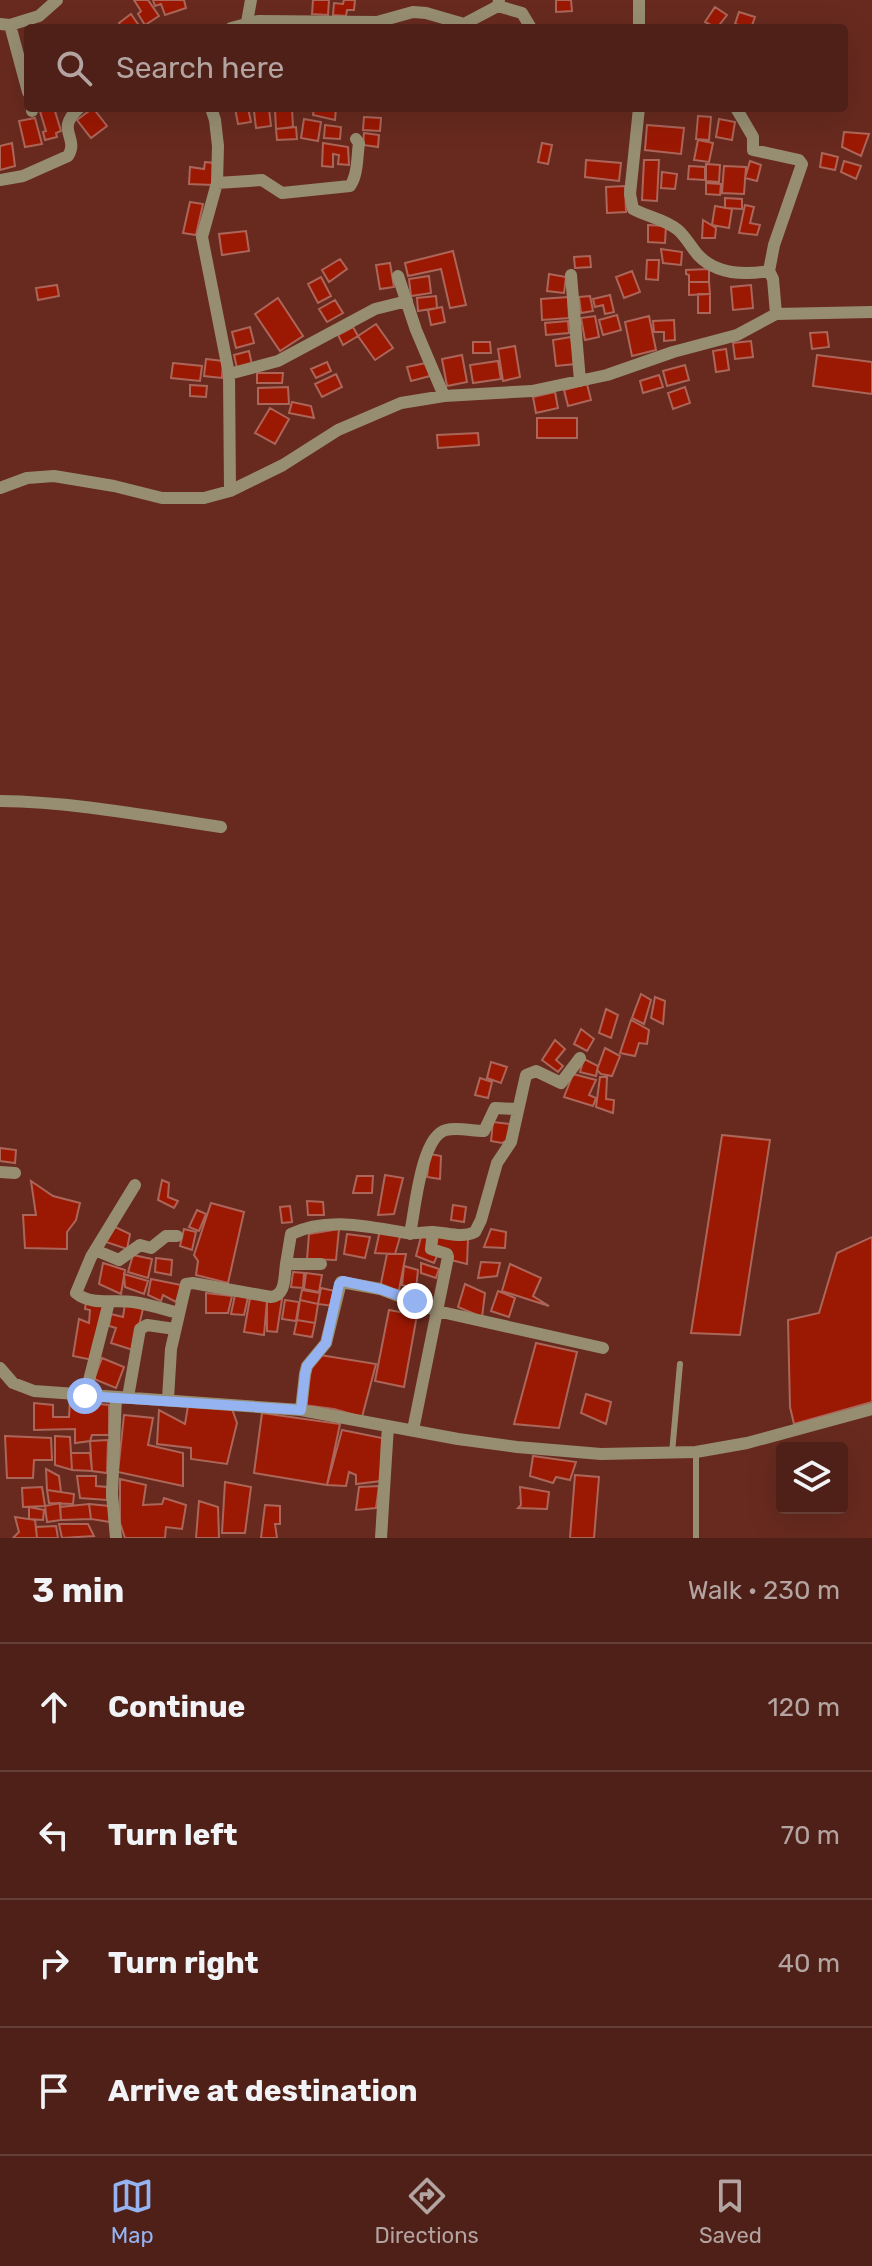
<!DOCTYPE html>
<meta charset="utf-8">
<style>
body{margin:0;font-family:Rubik,sans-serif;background:#582d24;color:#f1f3f6}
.controls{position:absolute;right:24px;bottom:24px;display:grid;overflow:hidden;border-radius:8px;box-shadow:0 8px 32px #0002}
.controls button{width:72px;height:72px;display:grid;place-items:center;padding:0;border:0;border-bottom:2px solid #653e36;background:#4e2017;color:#f1f3f6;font:40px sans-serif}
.stop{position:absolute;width:24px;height:24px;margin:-18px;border:6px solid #95b2f1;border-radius:50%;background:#fff}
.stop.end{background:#95b2f1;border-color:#fff;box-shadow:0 2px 8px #0008}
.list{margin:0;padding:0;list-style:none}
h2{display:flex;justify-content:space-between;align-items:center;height:104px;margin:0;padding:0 32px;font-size:34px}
h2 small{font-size:26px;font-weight:400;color:#b3a3a1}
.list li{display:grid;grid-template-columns:52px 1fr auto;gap:24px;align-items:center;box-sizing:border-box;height:128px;padding:0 32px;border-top:2px solid #653e36}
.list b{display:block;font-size:30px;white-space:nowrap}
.list em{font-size:26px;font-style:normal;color:#b3a3a1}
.icon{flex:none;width:44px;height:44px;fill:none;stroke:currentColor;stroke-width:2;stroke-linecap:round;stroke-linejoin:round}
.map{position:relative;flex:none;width:872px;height:1538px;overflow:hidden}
.search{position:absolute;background:#4e2017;box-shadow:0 8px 32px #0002;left:24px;right:24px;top:24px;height:88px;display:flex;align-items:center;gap:20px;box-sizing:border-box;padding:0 28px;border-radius:8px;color:#b3a3a1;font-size:30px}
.sheet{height:616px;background:#4e2017}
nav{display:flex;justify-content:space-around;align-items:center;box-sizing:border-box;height:112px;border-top:2px solid #653e36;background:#4e2017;font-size:22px;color:#b3a3a1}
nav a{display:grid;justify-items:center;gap:4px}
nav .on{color:#95b2f1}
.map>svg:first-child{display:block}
</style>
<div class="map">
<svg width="872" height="1538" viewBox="0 0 872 1538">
<rect width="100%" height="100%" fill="#682a1f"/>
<!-- building -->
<path fill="#9b1803" stroke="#ab6659" stroke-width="2" d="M134 0H148L159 16 145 25 138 14 141 11Z
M153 0H184L186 8 165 15 161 4 155 6Z
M313 0H329L328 15 312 14Z
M344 0H355L354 10H347L346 16 333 15 334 3 343 4Z
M556 0H571L572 11 556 12Z
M715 7 727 15 717 28 705 22Z
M739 12 755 17 751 28 735 24Z
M131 14 140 27 122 28 119 23Z
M39 108H54L61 131 56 133 57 137 45 140 43 132 46 131Z
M93 108 107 126 91 138 77 120Z
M235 108H248L251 122 238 124Z
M292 108 293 127 276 129 275 110Z
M314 108H336L335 120 313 115Z
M269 109 271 126 256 128 254 111Z
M698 116 711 117 709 140 696 139Z
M364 117 381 118 380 131 363 130Z
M35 118 42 144 25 147 19 121Z
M304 119 321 122 318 141 301 138Z
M719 119 735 122 732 140 716 137Z
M325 125 341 127 340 139 324 138Z
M647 125 684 128 681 154 645 150Z
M296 127 297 139 277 140 276 129Z
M844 132 869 134 861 156 842 147Z
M364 133 379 135 378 147 363 145Z
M698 140 713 143 709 162 694 160Z
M12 143 15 166 0 170V146Z
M323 143 348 147 349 165 338 164 339 155 333 154V167L322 166Z
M542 143 552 145 548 164 538 162Z
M822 153 838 157 835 170 820 167Z
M586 160 621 163 619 181 585 177Z
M644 160H659L657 201 642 200Z
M750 161 761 165 757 181 745 178Z
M844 161 861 166 856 179 841 172Z
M205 162 214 163 213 185 189 184 190 167 204 169Z
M706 164 720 165 719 182 706 181Z
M689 166 705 167V180L688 179Z
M724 166 746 167 744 194 722 193Z
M662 172 677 174 675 189 661 188Z
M706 183 721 184 720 195 706 194Z
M625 186 626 212 607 213 606 187Z
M725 198 742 199V209L725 208Z
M190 202 203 204 196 235 183 233Z
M745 205 754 207 750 223 760 225 757 235 739 233Z
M715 206 732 209 729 228 712 225Z
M703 220 716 228 715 238H702Z
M648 225 666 226 665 243 648 242Z
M246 231 249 251 222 255 219 234Z
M661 249 682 252 681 265 663 263Z
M453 251 466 305 450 308 441 269 408 276 405 263Z
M590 256 591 267 575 268 574 257Z
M340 259 347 269 329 282 322 270Z
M647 260H659L658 280 646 279Z
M390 263 394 287 380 289 376 265Z
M709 269V282H689V275L686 274V270Z
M632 271 640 292 624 298 616 277Z
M549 274 566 277 564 293 547 291Z
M429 276 431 293 411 296 409 279Z
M321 277 331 296 318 303 308 284Z
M689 282H709L710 294 689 295Z
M57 285 59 296 38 300 36 288Z
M751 285 753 308 733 310 731 287Z
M698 294H710V313H698Z
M610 295 614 312 605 314 603 305 595 307 593 299Z
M436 296 437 308 418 311 417 298Z
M590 296 593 311 581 313 579 297Z
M568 297 569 318 542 320 541 299Z
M278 298 303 336 280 351 255 314Z
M335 300 343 313 327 322 319 309Z
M442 307 445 322 431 325 428 310Z
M617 315 621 330 603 335 599 320Z
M595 316 599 337 585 340 581 318Z
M649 316 656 350 632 356 625 322Z
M674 320 675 340 664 341V332H654L653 321Z
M568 321 569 333 546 335 545 323Z
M376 324 393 348 375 360 358 336Z
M250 327 254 343 236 348 232 332Z
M353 327 358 336 343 345 338 335Z
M827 332 829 347 812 349 810 333Z
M571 337 575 364 556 366 553 340Z
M751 341 753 357 735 359 733 343Z
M473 342H490L491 353H473Z
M515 346 520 377 503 381 498 349Z
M726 349 729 370 716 372 713 351Z
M249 351 252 365 237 368 234 355Z
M462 355 467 382 447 386 442 359Z
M817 355 872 362V394L813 386Z
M206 359 223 361 222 378 204 376Z
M498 361 501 379 473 383 470 365Z
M327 362 331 371 316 378 311 369Z
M173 363 202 366 200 381 171 378Z
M426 363 430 376 411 381 407 367Z
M685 365 689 380 667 386 663 371Z
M257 373H283L282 383H257Z
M336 374 342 387 322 397 315 384Z
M659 375 663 387 643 393 640 381Z
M587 384 591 400 568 406 564 390Z
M190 385 207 386 206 397 190 396Z
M288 387 289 404H258V388Z
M685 387 690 403 673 409 668 393Z
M555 392 558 408 536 413 533 397Z
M292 402 311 406 314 418 289 413Z
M270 408 289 419 275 444 255 433Z
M537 418H577V438H537Z
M478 433 479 445 438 448 437 435Z
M641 994 651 1000 644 1024 632 1018Z
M655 997 665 1001 663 1024 651 1018Z
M606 1009 618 1015 611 1038 599 1033Z
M631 1020 649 1030 647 1044 639 1043 635 1056 620 1053Z
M581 1029 594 1039 587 1051 574 1044Z
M555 1040 565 1049 556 1060 563 1066 558 1072 542 1060Z
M605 1048 620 1056 612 1076 601 1074 597 1070Z
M584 1059 598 1066 596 1076 580 1072Z
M491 1062 507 1067 501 1083 487 1078Z
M573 1074 596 1080 589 1095 596 1098 593 1106 564 1097Z
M600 1077H607L606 1099 614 1100 613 1113 596 1107Z
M480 1078 492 1082 488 1098 475 1095Z
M493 1122 510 1124 508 1140 502 1143 491 1141Z
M722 1135 770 1140 740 1335 691 1333Z
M0 1148 16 1150 15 1163 0 1161Z
M430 1154 441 1156 440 1179 427 1177Z
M385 1175 403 1178 394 1214 378 1215Z
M357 1176H373L372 1193H353Z
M162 1180 169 1183 168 1197 178 1201 174 1208 158 1200Z
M31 1181 53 1196 80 1203 76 1220 67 1232V1249L25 1248 23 1215H36Z
M307 1201 323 1202 324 1215H308Z
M211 1203 244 1212 228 1283 196 1275 198 1261 194 1255Z
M453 1205 466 1207 464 1222 451 1220Z
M290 1206 292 1222 282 1223 280 1207Z
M197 1210 206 1214 199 1231 189 1227Z
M113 1226 130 1234 127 1249 106 1242Z
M184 1229 196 1232 192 1250 180 1246Z
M339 1229 336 1260 307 1259 309 1234Z
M491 1229 506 1232 505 1248 484 1247Z
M380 1230 400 1237 395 1254 375 1253Z
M347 1234 370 1237 365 1258 344 1254Z
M428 1236 437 1256 434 1263 416 1256 421 1237Z
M435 1236 468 1239 467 1264 451 1260 435 1246Z
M872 1237V1402L794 1424 790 1407 788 1320 819 1313 837 1253Z
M387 1254H406L399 1290 380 1288Z
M133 1255 152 1259 148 1278 128 1272Z
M156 1258 172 1260 171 1275 155 1272Z
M481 1262 500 1263 497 1276 478 1278Z
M103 1263 125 1270 121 1294 99 1284Z
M421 1263 439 1269 436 1278 421 1273Z
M510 1264 541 1278 533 1296 549 1306 502 1291Z
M404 1266 418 1270 416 1289 402 1285Z
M293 1272 304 1273 303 1288 291 1287Z
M306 1273 322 1275 319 1292 304 1289Z
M124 1274 148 1281 144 1294 125 1287Z
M151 1279 181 1285 176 1302 163 1295 161 1301 148 1295Z
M465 1284 485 1293 482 1317 458 1307Z
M321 1288 335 1291 333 1306 318 1304Z
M302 1290 320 1293 318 1304 300 1300Z
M498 1291 515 1298 509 1317 491 1311Z
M206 1293 232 1296 228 1313H206Z
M235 1295 248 1297 244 1315 231 1314Z
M250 1298 267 1300 264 1335 244 1332Z
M282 1299 277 1332 267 1331V1300Z
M285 1300 299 1302 296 1321 282 1319Z
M300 1300 318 1304 315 1323 297 1320Z
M86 1302 105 1306 93 1360 73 1356 79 1319 89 1323 90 1310 85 1309Z
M125 1304 143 1309 133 1350 111 1343 116 1328 109 1326 111 1314 123 1317Z
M389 1310 417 1315 404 1387 375 1381Z
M297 1320 315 1323 312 1337 294 1334Z
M536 1343 577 1352 559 1428 514 1424Z
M320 1355 376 1364 362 1417 334 1409 304 1405 313 1359Z
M102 1358 124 1367 116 1388 94 1379Z
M586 1394 611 1402 606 1424 581 1413Z
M70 1401 109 1405V1435H92L90 1441 75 1443V1429L34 1430V1403L53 1405V1417H69Z
M188 1406 232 1409 237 1423 227 1464 191 1459V1448L157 1444 159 1410 185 1424Z
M262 1413 340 1424 327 1485 254 1473Z
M124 1415 153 1418 148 1445 183 1453V1486L118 1472Z
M342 1430 382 1438 381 1481 356 1484V1475L349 1472 346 1486 327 1485Z
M5 1436 51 1438 52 1460H34L33 1478H7Z
M55 1436 70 1437 72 1470 55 1465Z
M108 1440 107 1473 92 1471 90 1441Z
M71 1453H90L92 1471 72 1470Z
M533 1456 576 1462 570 1480 556 1477 553 1483 530 1476Z
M46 1469 59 1476 61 1492 47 1490Z
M575 1475 599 1477 594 1538H570Z
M77 1476H96V1486L107 1487V1500L80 1498Z
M120 1479 146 1485 143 1505 162 1504 164 1498 186 1505 182 1529 166 1527 165 1538H125L120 1523Z
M225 1482 251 1487 245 1533H222Z
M379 1486 376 1508 356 1510 359 1487Z
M42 1487 45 1506 23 1507 22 1488Z
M520 1487 549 1492 547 1509 518 1508 521 1505Z
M47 1490 74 1494 73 1504 49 1503Z
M199 1501 218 1507 219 1538H196Z
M60 1503 61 1520 47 1522 45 1506Z
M89 1504 91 1519 61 1520 60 1507Z
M89 1504 109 1506 110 1522 91 1519Z
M265 1505 280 1506V1524H275L277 1538H261Z
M29 1507 44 1510 43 1520 29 1519Z
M15 1517 35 1520 37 1538H13L19 1532Z
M59 1524H88L94 1536 62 1538Z
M56 1526 58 1538H37L36 1527Z"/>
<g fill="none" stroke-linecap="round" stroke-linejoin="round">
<!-- lane -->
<path stroke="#978e72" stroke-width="6" d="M672 1453 680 1364
M696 1538V1452"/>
<!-- street -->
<path stroke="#978e72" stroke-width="12" d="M498 6 522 13 531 28
M247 22 251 0
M0 24 10 25 28 92
M10 25 39 16 57 0
M231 28 258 21 377 22 413 12 426 13 464 24 498 6 499 0
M639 28V0
M32 108V111
M211 108 215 120 218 146 217 183 202 237 229 374 230 491
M639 108 630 194 633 209C648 217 665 219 678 230 686 237 691 247 698 255 716 274 745 275 769 271L773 279 776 314
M736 108 753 137V150L799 160 802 164 774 245 769 271
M0 180 23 176 68 156C80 137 54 131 79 108
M217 183 262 180 282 193 350 186C358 175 357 156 359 143L356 139
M571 275 580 381
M398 276 416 330 444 396
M229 374 278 361 375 309 407 301
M0 488 27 478 54 476 114 486 162 498H204L230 491 283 465 338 430 401 403 444 396 532 391 607 375 673 352 737 335 776 314 872 312
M0 801C75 802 147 816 221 827
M0 1172 15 1173
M135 1185 91 1257 76 1293C91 1306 115 1299 133 1302 148 1304 163 1309 178 1313
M410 1234C415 1210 421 1136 446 1130 458 1127 472 1131 484 1131L495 1108 516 1109
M95 1250 119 1260 140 1245 151 1248 166 1236H177
M286 1264 291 1234C328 1216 369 1227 407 1233 415 1234 424 1232 432 1232 446 1232 461 1239 475 1232L481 1220 497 1163 511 1142 526 1075 536 1071 561 1083 580 1058
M0 1368 13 1383 34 1391 301 1410 458 1439 517 1447 601 1454 696 1452 747 1443 872 1409
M85 1396 109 1302
M116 1397 112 1494 116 1538
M128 1397 140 1329 147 1325 175 1329
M168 1399 171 1349 186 1284 193 1283 271 1297C286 1295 284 1278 286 1264H321
M301 1410 305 1374 307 1366 326 1343 341 1282 380 1289 437 1311 448 1257 447 1254 431 1249 433 1232
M413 1430 437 1311 603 1348
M381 1538 388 1426"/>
</g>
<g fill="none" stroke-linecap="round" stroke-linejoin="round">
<!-- route -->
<path stroke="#95b2f1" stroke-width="10" d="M85 1396 301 1410 305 1374 307 1366 326 1343 339 1284 343 1281 380 1289 415 1301"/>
</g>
</svg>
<div class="controls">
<button><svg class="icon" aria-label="layers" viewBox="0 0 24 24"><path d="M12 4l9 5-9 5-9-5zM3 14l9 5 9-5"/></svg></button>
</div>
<div class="stop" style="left:85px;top:1396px"></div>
<div class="stop end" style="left:415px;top:1301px"></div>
<div class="search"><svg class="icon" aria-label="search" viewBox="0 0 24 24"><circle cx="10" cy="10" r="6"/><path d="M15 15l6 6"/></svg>Search here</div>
</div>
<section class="sheet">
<h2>3 min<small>Walk · 230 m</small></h2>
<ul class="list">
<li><svg class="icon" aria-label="ahead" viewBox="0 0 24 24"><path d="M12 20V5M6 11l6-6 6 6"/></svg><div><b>Continue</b></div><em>120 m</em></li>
<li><svg class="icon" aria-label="left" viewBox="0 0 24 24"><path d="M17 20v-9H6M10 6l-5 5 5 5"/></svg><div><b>Turn left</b></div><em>70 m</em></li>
<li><svg class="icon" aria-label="right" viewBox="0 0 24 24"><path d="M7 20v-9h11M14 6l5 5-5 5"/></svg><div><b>Turn right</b></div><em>40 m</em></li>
<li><svg class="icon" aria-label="arrive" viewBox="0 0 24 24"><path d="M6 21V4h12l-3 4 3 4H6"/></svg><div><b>Arrive at destination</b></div></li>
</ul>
</section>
<nav>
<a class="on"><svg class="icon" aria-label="map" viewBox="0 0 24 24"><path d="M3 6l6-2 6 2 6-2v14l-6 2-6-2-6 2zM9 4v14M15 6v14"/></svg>Map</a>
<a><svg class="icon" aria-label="directions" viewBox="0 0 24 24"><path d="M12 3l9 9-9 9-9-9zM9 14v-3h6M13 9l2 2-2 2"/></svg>Directions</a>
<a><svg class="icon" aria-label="saved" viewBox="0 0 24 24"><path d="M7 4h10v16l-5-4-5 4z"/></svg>Saved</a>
</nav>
